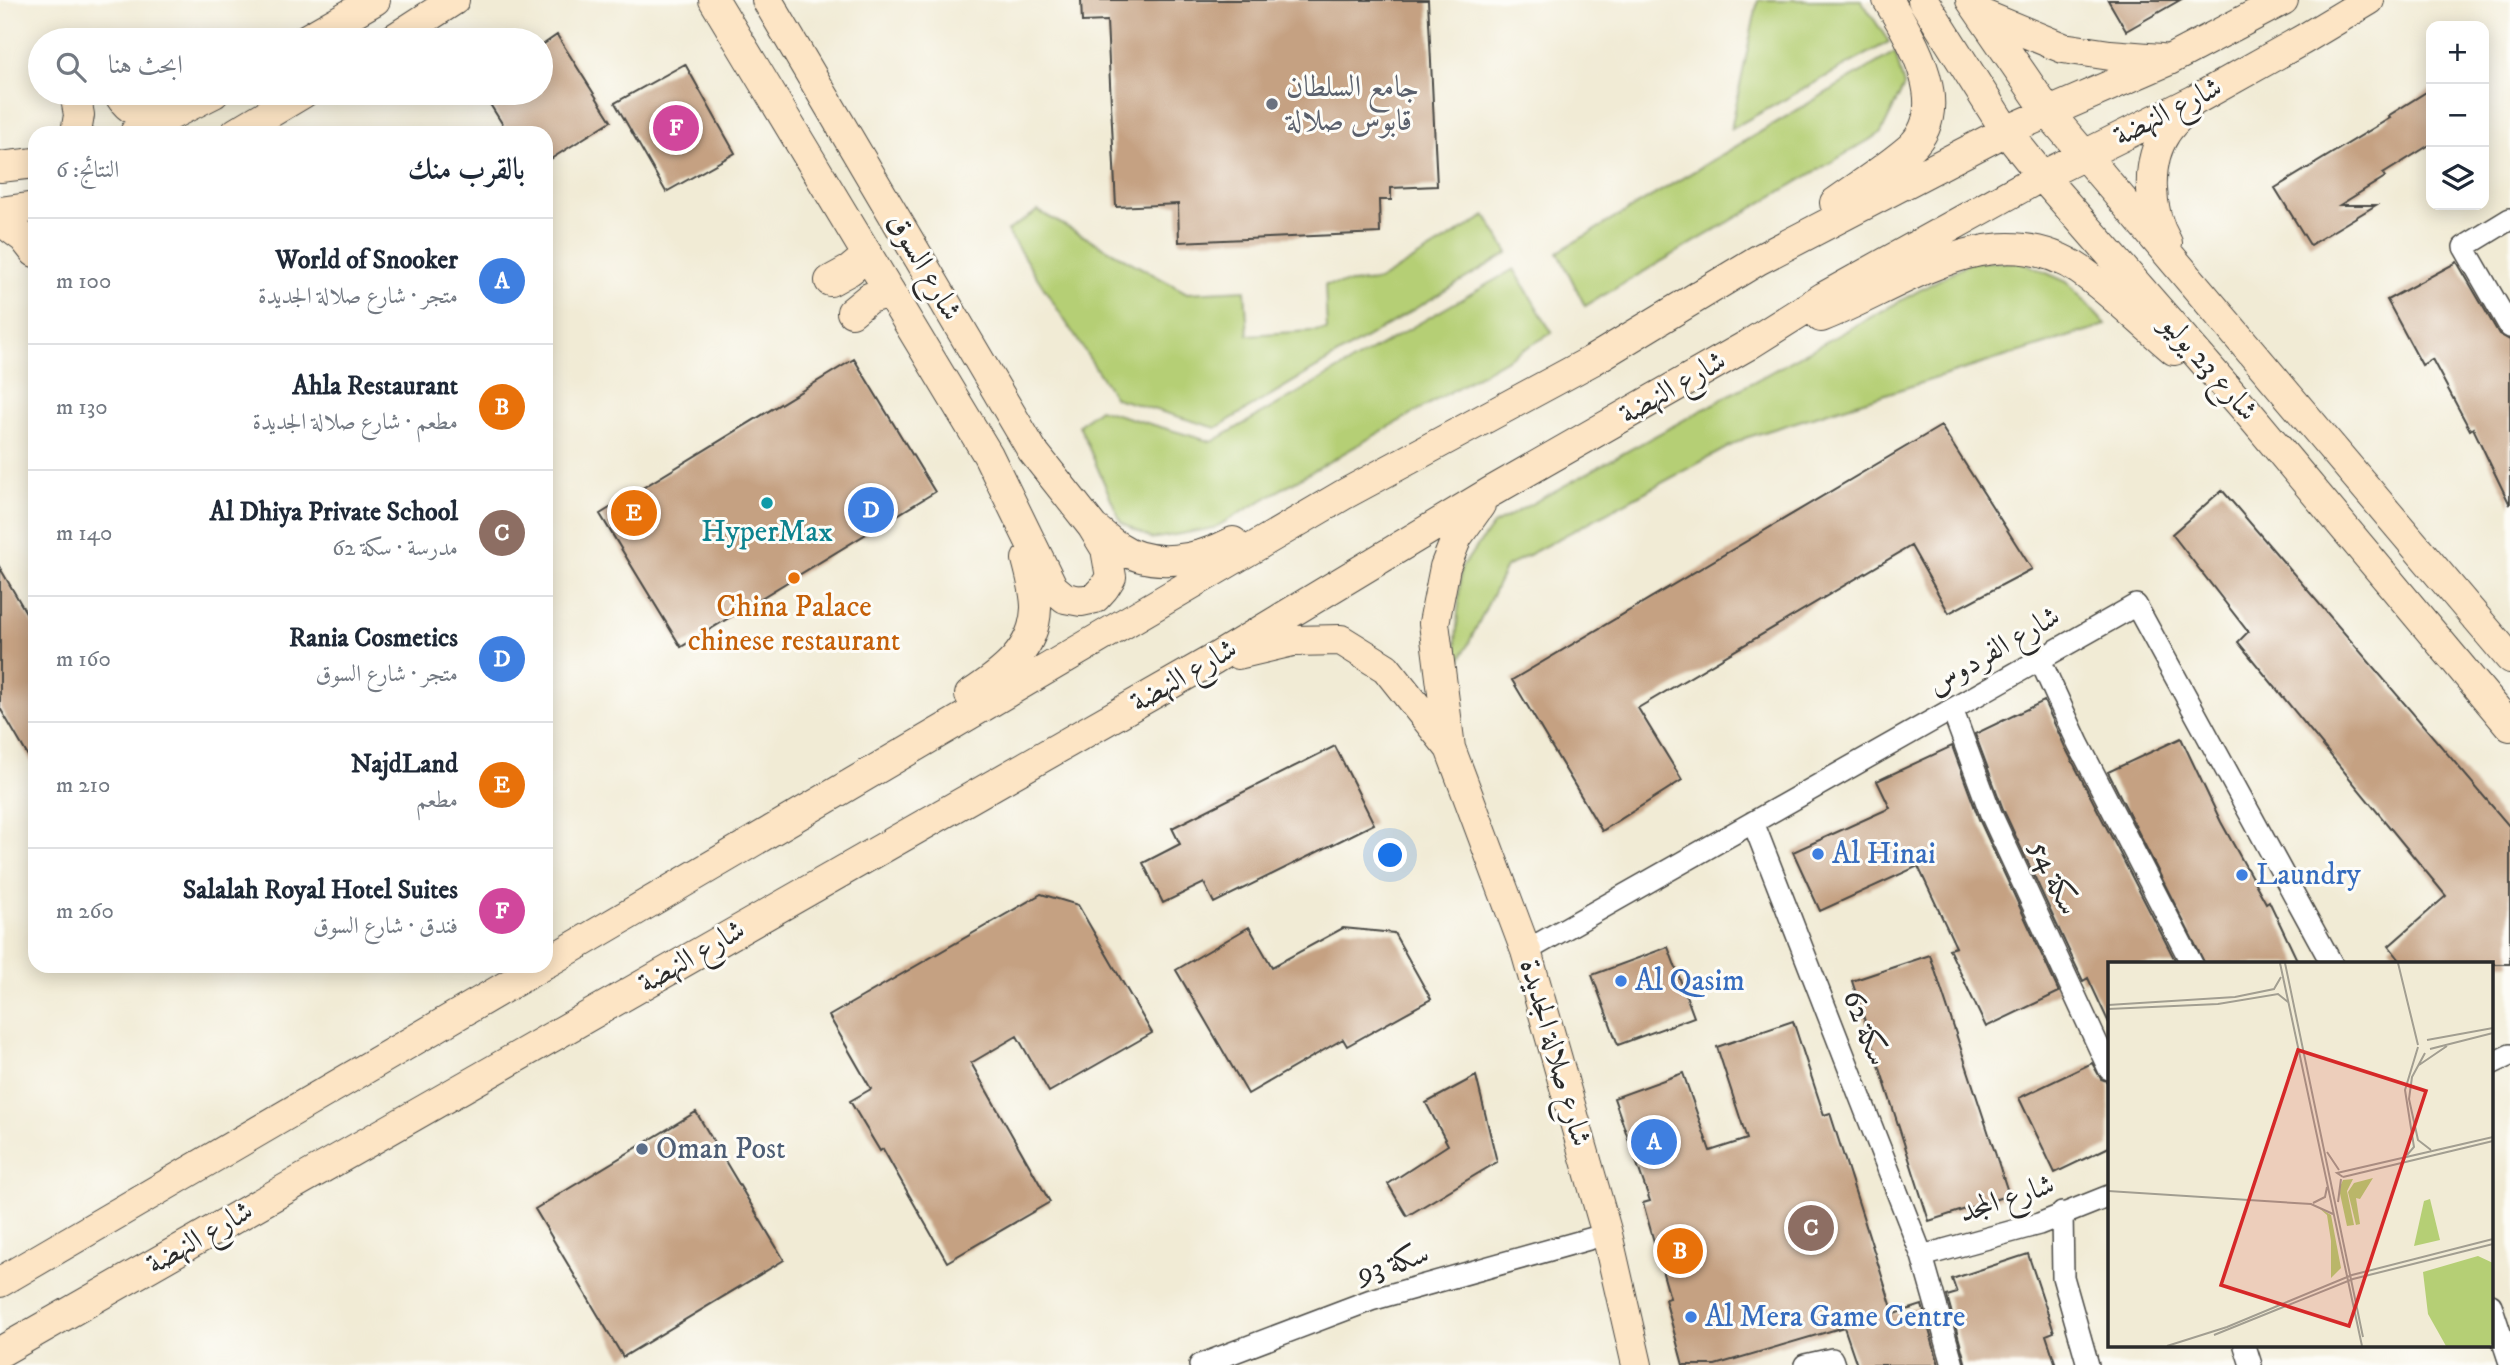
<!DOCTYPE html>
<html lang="ar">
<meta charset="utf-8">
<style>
body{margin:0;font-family:"IM FELL DW Pica",Amiri,serif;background:#f6f6f7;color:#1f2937;direction:rtl}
.controls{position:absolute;right:21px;top:21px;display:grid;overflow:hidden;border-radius:14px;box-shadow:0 4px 18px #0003}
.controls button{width:63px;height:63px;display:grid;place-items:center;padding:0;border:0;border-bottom:2px solid #e0e1e3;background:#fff;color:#1f2937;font:35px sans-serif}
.you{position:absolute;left:1391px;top:856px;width:24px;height:24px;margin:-18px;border:5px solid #fff;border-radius:50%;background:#1a73e8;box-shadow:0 0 0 10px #1a73e833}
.badge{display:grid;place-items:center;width:46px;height:46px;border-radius:50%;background:#0b8043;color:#fff;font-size:23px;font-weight:700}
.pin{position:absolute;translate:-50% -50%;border:4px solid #fff;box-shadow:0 2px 7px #0006}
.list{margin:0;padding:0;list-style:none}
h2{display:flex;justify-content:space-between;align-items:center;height:91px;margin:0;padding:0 28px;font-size:30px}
h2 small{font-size:23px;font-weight:400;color:#747a83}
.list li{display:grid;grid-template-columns:46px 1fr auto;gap:21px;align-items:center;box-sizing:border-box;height:126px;padding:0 28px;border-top:2px solid #e0e1e3}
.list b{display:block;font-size:26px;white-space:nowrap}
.list p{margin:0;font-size:23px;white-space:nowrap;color:#747a83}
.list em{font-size:23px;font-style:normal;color:#747a83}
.icon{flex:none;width:38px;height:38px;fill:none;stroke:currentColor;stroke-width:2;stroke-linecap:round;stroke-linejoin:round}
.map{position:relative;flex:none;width:2510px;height:1365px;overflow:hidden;direction:ltr}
.search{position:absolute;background:#fff;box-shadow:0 4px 18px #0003;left:28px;top:28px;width:525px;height:77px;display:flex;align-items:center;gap:18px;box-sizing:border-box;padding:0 24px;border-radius:38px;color:#747a83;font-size:26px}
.panel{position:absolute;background:#fff;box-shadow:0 4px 18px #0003;left:28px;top:126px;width:525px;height:847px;border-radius:21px;direction:rtl}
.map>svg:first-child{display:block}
</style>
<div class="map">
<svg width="2510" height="1365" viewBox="0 0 2510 1365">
<rect width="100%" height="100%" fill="#fdfcf7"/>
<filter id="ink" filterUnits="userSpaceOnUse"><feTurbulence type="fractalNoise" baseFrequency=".0143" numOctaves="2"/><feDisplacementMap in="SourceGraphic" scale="14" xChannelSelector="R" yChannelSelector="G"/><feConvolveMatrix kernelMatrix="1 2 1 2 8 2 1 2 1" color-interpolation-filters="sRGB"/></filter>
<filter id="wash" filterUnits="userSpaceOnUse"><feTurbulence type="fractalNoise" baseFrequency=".00686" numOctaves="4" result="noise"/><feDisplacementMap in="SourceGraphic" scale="28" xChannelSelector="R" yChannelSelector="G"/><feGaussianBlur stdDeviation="1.57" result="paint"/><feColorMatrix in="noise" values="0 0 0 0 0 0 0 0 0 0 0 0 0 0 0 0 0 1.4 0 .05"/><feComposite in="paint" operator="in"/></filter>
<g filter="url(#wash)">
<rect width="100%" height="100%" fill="#f1ebd5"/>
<!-- green -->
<path fill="#b5cf75" stroke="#707d50" stroke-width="2" d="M1758 0H1861L1889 42 1731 129Z
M1895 52 1904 86 1881 133 1585 306 1558 252Z
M1038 211 1187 293 1245 290 1248 335 1327 330 1325 285 1378 281 1486 216 1508 253 1216 428 1115 398 1007 231Z
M1971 262H2022L2067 282 2106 325 1745 438 1506 567 1459 663 1456 642 1461 568 1493 525Z
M1514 269 1552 333 1214 528 1152 539 1121 522 1079 425 1099 409 1212 442Z"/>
<g id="blocks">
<!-- building -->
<path fill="#c5a182" d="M1081 0H1428L1437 186 1391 188V200H1379L1380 233 1179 242 1178 204 1116 207 1107 21 1082 22Z
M2108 0H2180L2126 31Z
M557 35 611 121 546 162V133H508L483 93H541V46Z
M685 64 735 153 666 192 615 103Z
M2431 89V144L2383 174 2385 177 2340 205H2376L2310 245 2275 188 2390 118 2388 116Z
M2457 262 2499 334 2510 340V505L2473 428 2470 430 2432 359 2422 365 2387 300Z
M854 359 935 492 681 647 600 514Z
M1941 426 2032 569 1949 613 1911 546 1638 708 1682 780 1602 831 1512 680Z
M2222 490 2510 827V964H2403L2389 946 2446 896 2238 642 2248 632 2172 534Z
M0 568 35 628V768L0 708Z
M2044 701 2066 749 2177 964H2109V1023L2088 978 2083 981 2003 809 1975 734Z
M2181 738 2221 822 2266 903 2269 901 2299 964H2205L2108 772Z
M1335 746 1374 824 1214 903 1204 883 1163 903 1143 863 1180 844 1172 828Z
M1952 746 1979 819 2059 992 1986 1027 1949 949 1956 947 1918 866 1820 911 1793 852 1890 808 1877 781Z
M1041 894 1078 905 1152 1033 1049 1092 1017 1036 971 1063 1050 1202 947 1262 883 1149 880 1151 850 1101 871 1089 829 1016Z
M1249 927 1272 967 1343 928 1394 933 1431 999 1347 1046 1343 1039 1248 1094 1176 970Z
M1668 947 1694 1017 1618 1045 1592 975Z
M1930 955 2009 1195 1929 1221 1852 981Z
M1793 1021 1824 1115 1830 1113 1894 1314 1922 1305 1939 1365H1857L1844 1327 1715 1365H1683L1665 1299 1670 1298 1643 1203 1650 1201 1614 1098 1683 1073 1710 1151 1747 1139 1717 1047Z
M2092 1063 2101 1079 2109 1082V1147L2055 1173 2019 1098Z
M1476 1076 1497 1162 1407 1216 1388 1184 1448 1145 1426 1103Z
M696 1112 784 1260 623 1357 535 1209Z
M2028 1254 2054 1332 2046 1335 2056 1365H1966L1947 1296 1957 1293 1952 1279Z"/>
</g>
</g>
<g filter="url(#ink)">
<use href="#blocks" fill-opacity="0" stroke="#494844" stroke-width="2"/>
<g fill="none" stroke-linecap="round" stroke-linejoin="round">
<defs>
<path id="street" d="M2510 219 2464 247 2510 327
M2040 660 2078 743 2192 964
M1952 709 1991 814 2109 1069
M1753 822 1922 1256 1953 1365
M1526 951 2136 605 2332 964
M2491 1064 2510 1055
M2062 1213 2063 1277 2088 1365
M1922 1256 2039 1224 2109 1196
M2491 1305 2510 1363
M2245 1346 2251 1365
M1200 1365 1371 1300 1607 1234
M1805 1365 1832 1359 1834 1365"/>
<path id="secondary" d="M714 0 988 455 1053 588 1065 598 1081 601 1095 598 1104 588 1111 577 1106 549 1092 526 1032 450 767 0
M1923 0 2006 131 2042 176 2246 410 2510 726
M1971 0 2048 112 2510 658
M1981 14 2063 48 2110 55 2161 59
M305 40 375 0
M392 40 454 0
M75 93 79 115 76 133
M118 93C130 113 145 117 167 118
M135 133 214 93
M236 133 303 93
M0 167 35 163
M1835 203C1860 185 1887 168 1910 148 1954 108 1912 40 1888 0
M0 212 35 207
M0 220 24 238 35 252
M2167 243C2149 212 2145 163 2166 132 2172 123 2181 115 2188 107
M830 281 850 270 868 255
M852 312 869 298 890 292
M1821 317C1902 286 1993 211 2080 270 2113 293 2143 324 2174 350
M1480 505 1457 537 1445 567 1434 623 1450 748 1526 951 1607 1234 1637 1365
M1095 529C1102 534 1109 541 1117 546 1152 570 1198 560 1233 542
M1238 654 1293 641 1341 640 1386 668 1449 747
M970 695C1002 674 1035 650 1036 608 1036 592 1031 575 1027 559
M546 963 1343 495 1593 360 1758 260 2006 131 2169 60 2283 0
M0 1282 541 966
M0 1352 1214 659 1489 493 1748 345 1824 297 2042 176 2195 100 2304 39 2369 0"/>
</defs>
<!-- street casing -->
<use href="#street" stroke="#494844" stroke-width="24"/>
<!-- secondary casing -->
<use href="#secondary" stroke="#494844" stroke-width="32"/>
<!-- street -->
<use href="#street" stroke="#fff" stroke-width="21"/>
<!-- secondary -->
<use href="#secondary" stroke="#fde5c5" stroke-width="30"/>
</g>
</g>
<!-- markers -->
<circle fill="#6b7280" stroke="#fdfcf7" stroke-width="2.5" cx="1272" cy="104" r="7"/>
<circle fill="#0f9aa8" stroke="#fdfcf7" stroke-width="2.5" cx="767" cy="503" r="7"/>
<circle fill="#e8710a" stroke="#fdfcf7" stroke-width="2.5" cx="794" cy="578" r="7"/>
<g fill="#3f7fe0" stroke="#fdfcf7" stroke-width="2.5">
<circle cx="1818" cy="854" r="7"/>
<circle cx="2242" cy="875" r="7"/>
<circle cx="1621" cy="981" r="7"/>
<circle cx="1691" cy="1317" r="7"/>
</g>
<circle fill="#5c6f8a" stroke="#fdfcf7" stroke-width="2.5" cx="642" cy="1149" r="7"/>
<g text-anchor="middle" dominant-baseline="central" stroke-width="6" stroke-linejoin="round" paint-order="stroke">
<!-- worship labels -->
<g font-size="30" fill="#5b616d" stroke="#fdfcf7" text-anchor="start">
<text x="1286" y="87">جامع السلطان<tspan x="1286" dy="34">قابوس صلالة</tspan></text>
</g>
<!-- street labels -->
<g font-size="30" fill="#2b2b2b" stroke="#fdfcf7">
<text transform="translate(2168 112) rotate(-27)">شارع النهضة</text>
<text transform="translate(924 267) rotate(60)">شارع السوق</text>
<text transform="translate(2209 368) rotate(49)">شارع 23 يوليو</text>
<text transform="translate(1673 388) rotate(-30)">شارع النهضة</text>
<text transform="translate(1994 651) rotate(-30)">شارع الفردوس</text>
<text transform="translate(1184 676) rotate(-30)">شارع النهضة</text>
<text transform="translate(2054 878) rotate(65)">سكة 54</text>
<text transform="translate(692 957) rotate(-30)">شارع النهضة</text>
<text transform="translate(1865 1028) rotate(69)">سكة 62</text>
<text transform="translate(1555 1053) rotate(74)">شارع صلالة الجديدة</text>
<text transform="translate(2007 1199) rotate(-18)">شارع المجد</text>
<text transform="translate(200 1238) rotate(-30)">شارع النهضة</text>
<text transform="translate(1393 1264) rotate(-17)">سكة 93</text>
</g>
<!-- culture labels -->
<g font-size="30" fill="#0d838f" stroke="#fdfcf7">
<text x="767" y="532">HyperMax</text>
</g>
<!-- food labels -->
<g font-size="30" fill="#c56008" stroke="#fdfcf7">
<text x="794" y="607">China Palace<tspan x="794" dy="34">chinese restaurant</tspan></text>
</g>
<!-- shop labels -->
<g font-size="30" fill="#366cbe" stroke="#fdfcf7" text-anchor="start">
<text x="1832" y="854">Al Hinai</text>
<text x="2256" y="875">Laundry</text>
<text x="1635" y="981">Al Qasim</text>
<text x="1705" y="1317">Al Mera Game Centre</text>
</g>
<!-- service labels -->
<g font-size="30" fill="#4e5e75" stroke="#fdfcf7" text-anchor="start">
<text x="656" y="1149">Oman Post</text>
</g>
</g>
<!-- overview -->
<g transform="translate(2108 962)">
<rect width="385" height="385" fill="#f1ebd5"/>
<path d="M265 216 252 237 248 236 252 262 248 263 240 230 246 221ZM245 217 239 229 246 263 239 264 231 227 235 218ZM322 237 332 278 306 284 316 239ZM211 246 223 253 233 306 223 316V279L219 253ZM370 294 385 301V380L382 384H338L320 352 315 310Z" fill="#b5cf75"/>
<path fill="none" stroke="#a29e91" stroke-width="2" d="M172 1 254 384M177 1 255 375M290 1 310 83M0 43 127 35 166 27 173 15M0 47 110 42 170 32 180 40M319 78 385 66M322 87 385 71M317 91 304 115 301 137 310 178 323 188M311 103 339 84M219 190 231 208M299 193 306 185 297 128 310 85M235 215 229 211 385 175M235 215 385 179M0 229 203 242 225 252M230 240 233 217M205 241 217 235 219 225M106 373 245 317 385 282M59 384 119 365 244 313 385 277"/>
<path fill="#d62828" fill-opacity="0.15" stroke="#d62828" stroke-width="3.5" d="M190 88 318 129 241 364 113 323Z"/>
<rect width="385" height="385" fill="none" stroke="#2b2b2b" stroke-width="3.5"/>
</g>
</svg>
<div class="controls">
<button>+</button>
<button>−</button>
<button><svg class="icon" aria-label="layers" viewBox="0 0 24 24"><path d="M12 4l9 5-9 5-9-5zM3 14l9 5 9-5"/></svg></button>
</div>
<div class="you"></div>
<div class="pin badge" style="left:1654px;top:1142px;background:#3f7fe0">A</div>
<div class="pin badge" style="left:1680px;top:1251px;background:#e8710a">B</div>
<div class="pin badge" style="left:1811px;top:1228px;background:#8d6e63">C</div>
<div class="pin badge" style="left:871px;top:510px;background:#3f7fe0">D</div>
<div class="pin badge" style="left:634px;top:513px;background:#e8710a">E</div>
<div class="pin badge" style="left:676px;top:128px;background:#d1479c">F</div>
<div class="search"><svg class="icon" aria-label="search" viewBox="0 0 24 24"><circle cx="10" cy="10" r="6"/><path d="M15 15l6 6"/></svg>ابحث هنا</div>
<section class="panel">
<h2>بالقرب منك<small>النتائج: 6</small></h2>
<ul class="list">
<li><span class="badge" style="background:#3f7fe0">A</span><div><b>World of Snooker</b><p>متجر · شارع صلالة الجديدة</p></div><em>100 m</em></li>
<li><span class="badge" style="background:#e8710a">B</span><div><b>Ahla Restaurant</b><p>مطعم · شارع صلالة الجديدة</p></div><em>130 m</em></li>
<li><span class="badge" style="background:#8d6e63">C</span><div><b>Al Dhiya Private School</b><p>مدرسة · سكة 62</p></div><em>140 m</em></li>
<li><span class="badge" style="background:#3f7fe0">D</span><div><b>Rania Cosmetics</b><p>متجر · شارع السوق</p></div><em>160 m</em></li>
<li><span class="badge" style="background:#e8710a">E</span><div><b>NajdLand</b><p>مطعم</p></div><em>210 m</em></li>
<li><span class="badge" style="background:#d1479c">F</span><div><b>Salalah Royal Hotel Suites</b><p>فندق · شارع السوق</p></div><em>260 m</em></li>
</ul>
</section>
</div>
